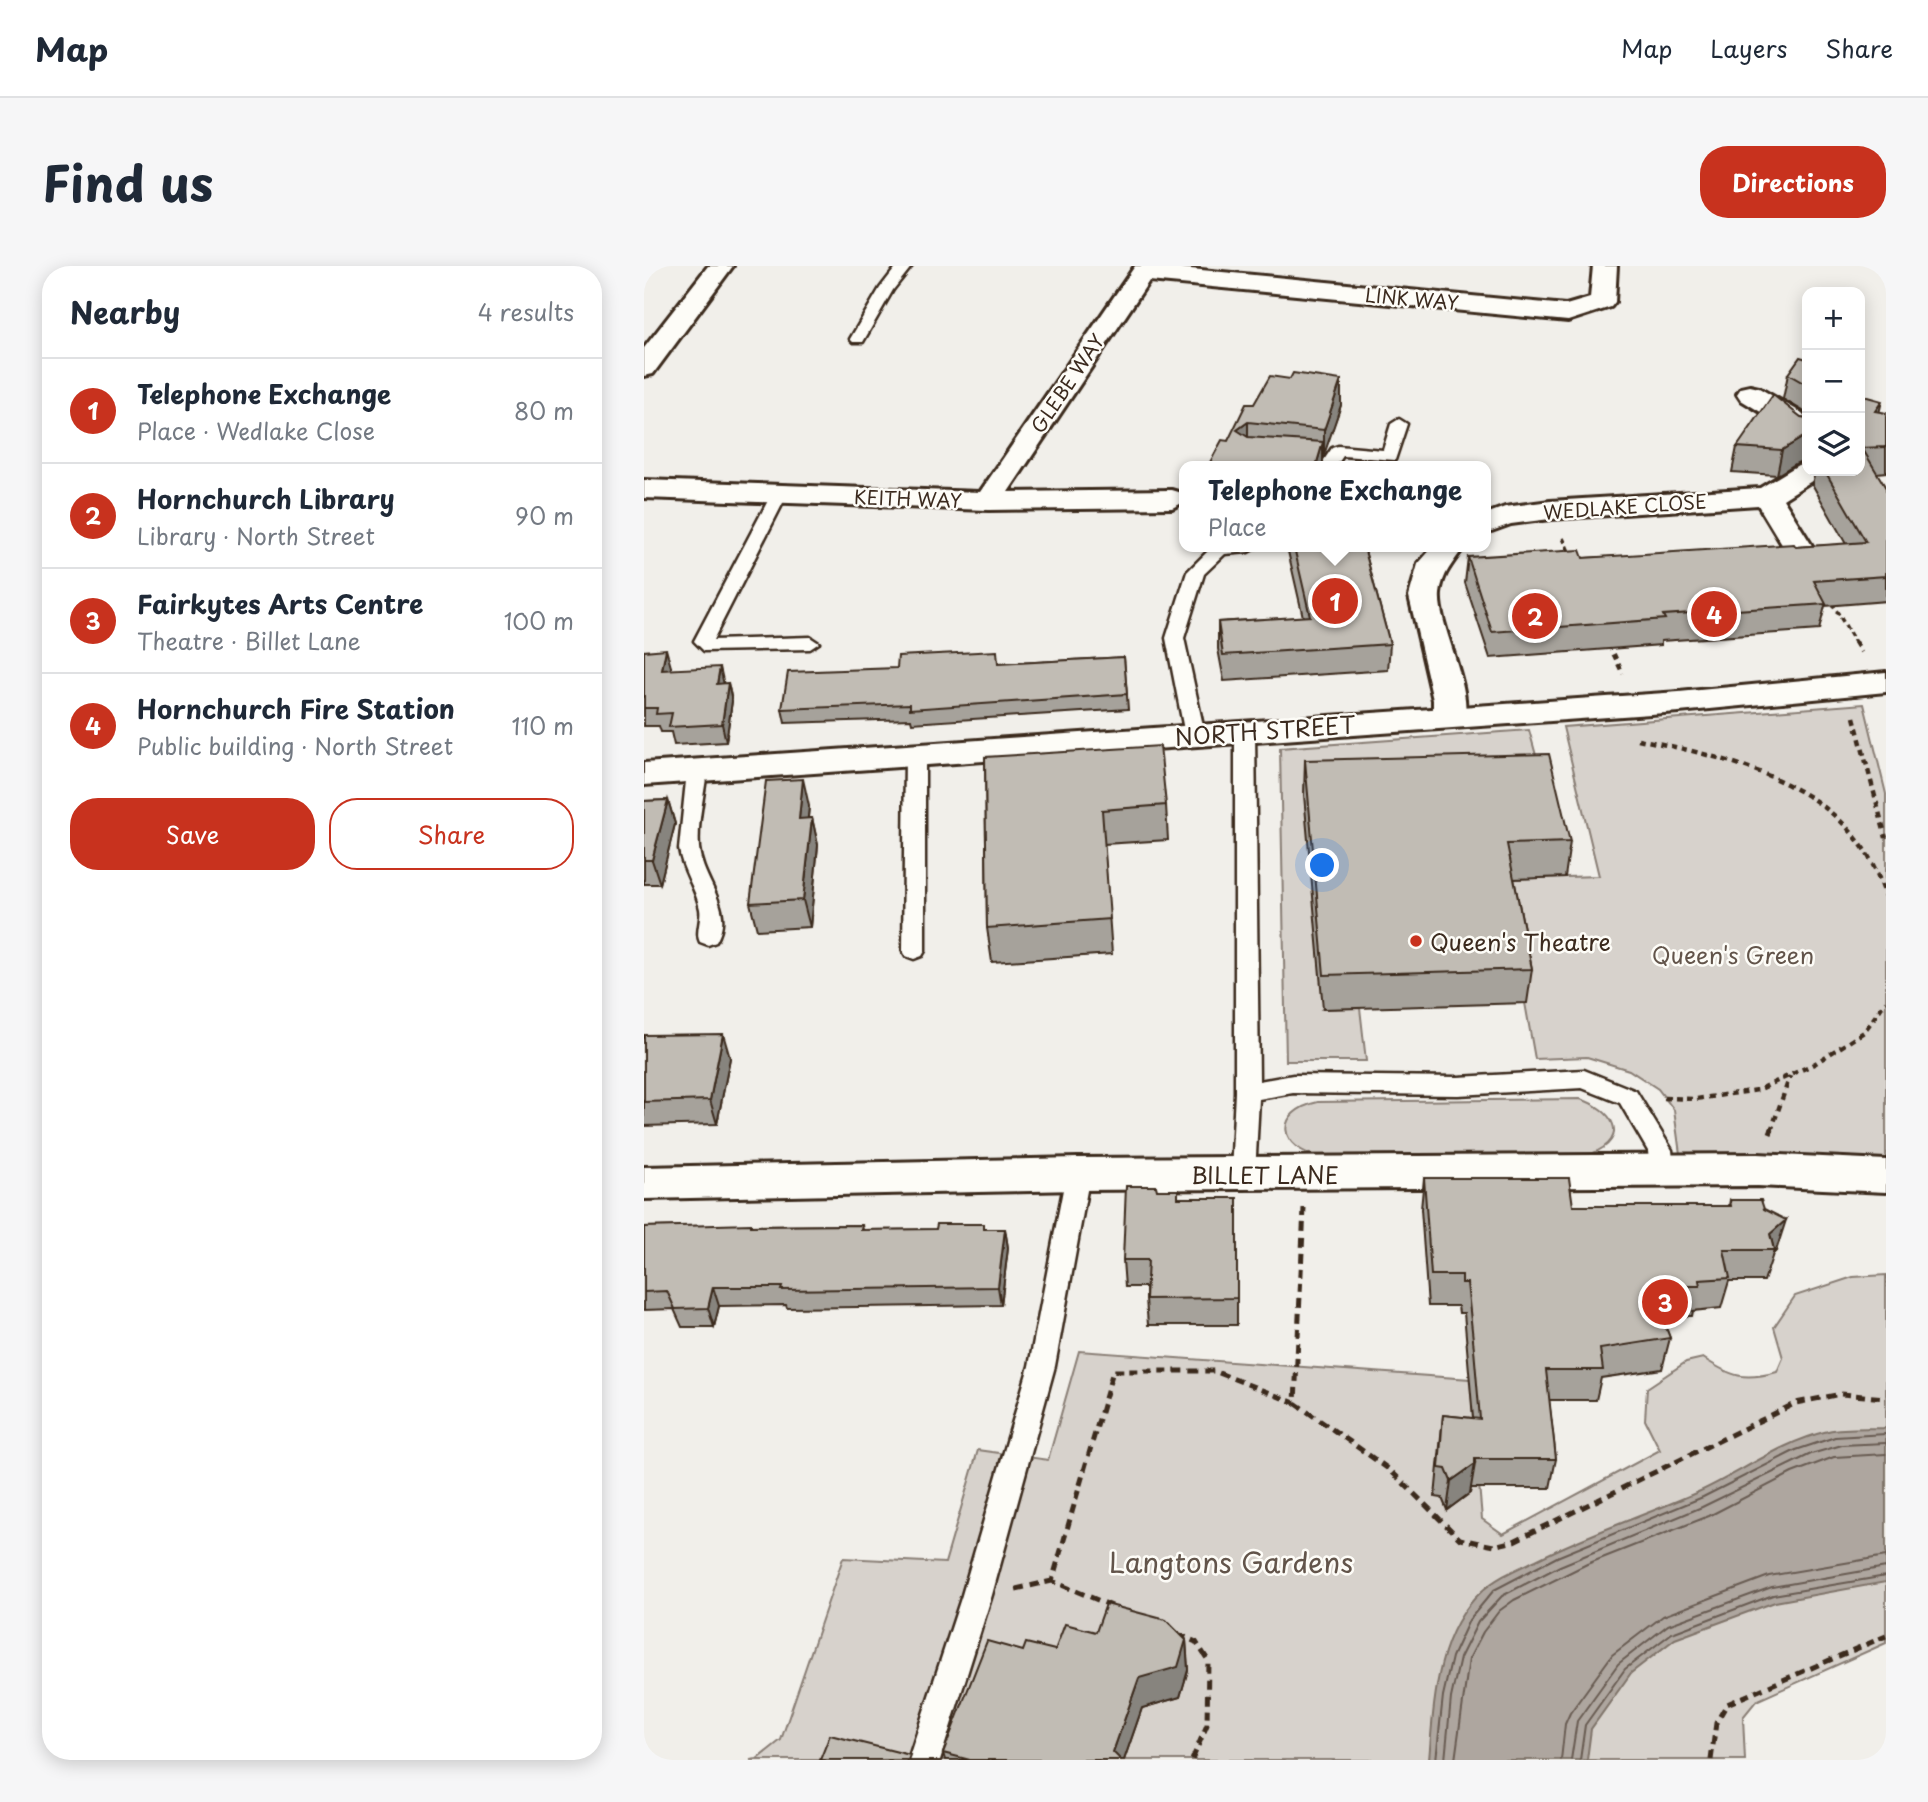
<!DOCTYPE html>
<meta charset="utf-8">
<style>
body{margin:0;font-family:"Playpen Sans",sans-serif;background:#f6f6f7;color:#1f2937}
.controls{position:absolute;right:21px;top:21px;display:grid;overflow:hidden;border-radius:14px;box-shadow:0 4px 18px #0003}
.controls button{width:63px;height:63px;display:grid;place-items:center;padding:0;border:0;border-bottom:2px solid #e0e1e3;background:#fff;color:#1f2937;font:35px sans-serif}
.you{position:absolute;left:679px;top:600px;width:24px;height:24px;margin:-18px;border:5px solid #fff;border-radius:50%;background:#1a73e8;box-shadow:0 0 0 10px #1a73e833}
.badge{display:grid;place-items:center;width:46px;height:46px;border-radius:50%;background:#c8321e;color:#fff;font-size:23px;font-weight:700}
.pin{position:absolute;translate:-50% -50%;border:4px solid #fff;box-shadow:0 2px 7px #0006}
.popup{position:absolute;left:535px;top:195px;width:312px;height:91px;box-sizing:border-box;display:grid;place-content:center;border-radius:14px;background:#fff;filter:drop-shadow(0 2px 5px #0005);font-size:23px;white-space:nowrap;color:#747a83}
.popup b{font-size:26px;color:#1f2937}
.popup::after{content:'';position:absolute;left:50%;top:100%;margin-left:-14px;border:14px solid transparent;border-top-color:#fff}
.list{margin:0;padding:0;list-style:none}
h2{display:flex;justify-content:space-between;align-items:center;height:91px;margin:0;padding:0 28px;font-size:30px}
h2 small{font-size:23px;font-weight:400;color:#747a83}
.list li{display:grid;grid-template-columns:46px 1fr auto;gap:21px;align-items:center;box-sizing:border-box;height:105px;padding:0 28px;border-top:2px solid #e0e1e3}
.list b{display:block;font-size:26px;white-space:nowrap}
.list p{margin:0;font-size:23px;white-space:nowrap;color:#747a83}
.list em{font-size:23px;font-style:normal;color:#747a83}
.actions{display:flex;gap:14px;padding:21px 28px}
.actions a{flex:1;padding:16px 0;border:2px solid #c8321e;border-radius:28px;text-align:center;font-size:24px;color:#c8321e}
.actions .main{background:#c8321e;color:#fff}
.icon{flex:none;width:38px;height:38px;fill:none;stroke:currentColor;stroke-width:2;stroke-linecap:round;stroke-linejoin:round}
.map{position:relative;flex:none;width:1242px;height:1494px;overflow:hidden;border-radius:28px}
header{display:flex;align-items:center;gap:42px;box-sizing:border-box;height:98px;padding:0 35px;background:#fff;border-bottom:2px solid #e0e1e3}
header strong{font-size:33px}
nav{display:flex;gap:38px;margin-inline-start:auto;font-size:24px}
.intro{display:flex;align-items:center;justify-content:space-between;box-sizing:border-box;height:168px;padding:0 42px}
h1{margin:0;font-size:49px}
.button{padding:18px 32px;border-radius:28px;background:#c8321e;color:#fff;font-size:24px;font-weight:700}
main{display:flex;gap:42px;padding:0 42px}
aside{flex:1;background:#fff;border-radius:28px;box-shadow:0 4px 18px #0003}
.map>svg:first-child{display:block}
</style>
<header>
<strong>Map</strong>
<nav><a>Map</a><a>Layers</a><a>Share</a></nav>
</header>
<div class="intro"><h1>Find us</h1><a class="button">Directions</a></div>
<main>
<aside>
<h2>Nearby<small>4 results</small></h2>
<ul class="list">
<li><span class="badge">1</span><div><b>Telephone Exchange</b><p>Place · Wedlake Close</p></div><em>80 m</em></li>
<li><span class="badge">2</span><div><b>Hornchurch Library</b><p>Library · North Street</p></div><em>90 m</em></li>
<li><span class="badge">3</span><div><b>Fairkytes Arts Centre</b><p>Theatre · Billet Lane</p></div><em>100 m</em></li>
<li><span class="badge">4</span><div><b>Hornchurch Fire Station</b><p>Public building · North Street</p></div><em>110 m</em></li>
</ul>
<div class="actions"><a class="main">Save</a><a>Share</a></div>
</aside>
<div class="map">
<svg width="1242" height="1494" viewBox="0 0 1242 1494">
<rect width="100%" height="100%" fill="#f1efea"/>
<filter id="ink" filterUnits="userSpaceOnUse"><feTurbulence type="fractalNoise" baseFrequency=".0143" numOctaves="2"/><feDisplacementMap in="SourceGraphic" scale="14" xChannelSelector="R" yChannelSelector="G"/><feConvolveMatrix kernelMatrix="1 2 1 2 8 2 1 2 1" color-interpolation-filters="sRGB"/></filter>
<g filter="url(#ink)">
<!-- green -->
<path fill="#d7d2cc" stroke="#897e75" stroke-width="2" d="M1220 438 1242 528V893L1036 888 1030 844 1014 823 985 804 943 791 891 793 859 613 955 610 919 461Z
M885 464 901 522 678 743 716 742 722 795H642L636 482Z
M936 833C968 843 988 872 947 888L676 891C634 882 629 846 674 836Z
M1242 1009V1377L1112 1435 1099 1451 1101 1494H106L113 1493 137 1474 199 1292 301 1297 334 1184 404 1194 435 1085 826 1113 838 1253 859 1268 1016 1184 1001 1154 1003 1122 1042 1096 1059 1092C1088 1111 1100 1115 1133 1106L1139 1092 1130 1061 1151 1030 1209 1011Z"/>
<!-- water -->
<path fill="#aea69f" stroke="#80746b" stroke-width="2" d="M1242 1162V1316L1131 1336 1031 1373 987 1407 947 1463 943 1494H785C790 1436 792 1368 837 1326 853 1311 873 1303 892 1294 945 1267 1000 1250 1054 1226 1096 1207 1137 1176 1184 1165 1202 1161 1223 1163 1242 1162Z"/>
<g fill="none" stroke-linecap="round" stroke-linejoin="round">
<!-- shore -->
<path stroke="#695c52" stroke-width="2" d="M792 1494 799 1430 808 1391 825 1354 850 1324 913 1291 1059 1231 1152 1184 1191 1171 1242 1168
M801 1494 807 1432 816 1392 834 1356 858 1330 916 1300 1058 1241 1167 1188 1198 1179 1242 1177
M811 1494 825 1393 839 1366 855 1345 870 1334 943 1298 1065 1250 1148 1207 1190 1191 1242 1188
M917 1494 921 1458 926 1447 968 1389 1019 1350 1125 1310 1242 1290
M927 1494 933 1455 974 1398 1024 1359 1128 1321 1242 1301
M936 1494 941 1459 981 1403 1028 1367 1129 1329 1242 1310"/>
<defs>
<path id="service" d="M253 0H268L249 24 219 76H209L206 73 236 22Z
M755 153 763 158 751 194 699 190 692 200H680L678 197 688 182 694 180 739 184 747 158Z
M136 222 144 227 69 374 166 371 175 377 166 383 60 385 50 375 128 227Z
M568 281H613L604 286 581 288 560 308 540 372 561 469 558 473H544L541 469 522 372 543 306Z
M601 459 608 461 611 465 615 815 649 809 814 811 940 804 992 825 1028 884 1030 905 1027 912 1018 915 1009 912 1006 905 1004 885 976 837 938 822 814 829 649 827 615 833 611 908 608 915 599 918 590 915 587 908 591 826V465L594 461Z
M271 483 278 485 281 489V685L278 690 270 693 262 690 259 685 261 489 264 485Z
M53 499 60 501 63 505C60 530 53 557 55 582 58 616 92 642 72 676L64 679 56 676C51 667 58 654 56 643 52 622 38 605 35 583L43 505 46 501Z
M434 898 443 901 446 908 411 1100 348 1329 296 1494H264L318 1329 385 1100 422 908 425 901Z"/>
<path id="minor" d="M64 0H89L9 108 0 110V82Z
M491 0H515L922 39 946 32 949 0H973L971 36 967 41 924 55 505 15 364 226 528 224 538 227 540 236 528 242 344 244 0 232V214L336 226Z
M1106 120 1115 122 1158 147 1163 153V176L1153 174 1138 159 1097 134 1093 128 1097 122Z
M1163 197V205H1178L1174 211 1139 233 1177 294 1173 300 1162 303 1151 300 1114 239 906 253 867 258 842 267V248L861 241 906 235 1116 222 1154 199Z
M789 281H820C809 297 798 308 796 328 793 359 835 432 817 459L805 462 793 459 789 452V434L765 330 774 298Z"/>
<path id="tertiary" d="M1242 406V426L1035 446 0 519V497L1035 426Z
M1114 888 1242 894V926L1114 920 434 924 0 933V901L434 892Z"/>
</defs>
<!-- service casing -->
<use href="#service" stroke="#3b2a1e" stroke-width="5"/>
<!-- minor casing -->
<use href="#minor" stroke="#3b2a1e" stroke-width="6"/>
<!-- tertiary casing -->
<use href="#tertiary" stroke="#3b2a1e" stroke-width="6"/>
<!-- path-far2 -->
<path stroke="#3b2a1e" stroke-width="3.5" stroke-dasharray="5 3.5" stroke-linecap="butt" d="M919 272 927 290
M1188 337 1212 378"/>
<!-- path-far1 -->
<path stroke="#3b2a1e" stroke-width="4.5" stroke-dasharray="6 5" stroke-linecap="butt" d="M1211 376 1217 386
M965 378 979 408
M1210 451 1242 572
M994 473C1076 490 1184 514 1227 595 1233 606 1237 618 1242 630
M1020 832 1052 833 1114 824 1170 798 1220 766 1242 735
M1127 865 1146 810"/>
<!-- path -->
<path stroke="#3b2a1e" stroke-width="5" stroke-dasharray="9 6" stroke-linecap="butt" d="M1126 868 1128 863
M660 942 651 1137 746 1204 816 1273 850 1280 870 1275 1152 1137 1197 1128 1242 1132
M372 1323 408 1315
M468 1340 408 1315 469 1105H570L651 1137
M534 1368 552 1376 564 1394 563 1459 548 1494
M1067 1494 1072 1457 1083 1438 1242 1370"/>
<!-- service -->
<use href="#service" fill="#fdfcf7" fill-rule="evenodd"/>
<!-- minor -->
<use href="#minor" fill="#fdfcf7" fill-rule="evenodd"/>
<!-- tertiary -->
<use href="#tertiary" fill="#fdfcf7" fill-rule="evenodd"/>
</g>
<!-- wall -->
<path fill="#a6a29b" stroke="#3b2a1e" stroke-width="2" d="M1163 93V149L1159 145 1139 133 1144 108Z
M697 114V139L679 189V200H672L584 175 610 138Z
M1216 129 1236 146 1242 147V206L1232 207 1242 222V335L1181 340 1175 364 1017 375V379L846 392 821 317 824 291 939 292 1152 281 1202 278 1168 218 1171 205H1216Z
M1157 151 1163 152V196L1162 194 1153 197 1133 209 1088 206 1093 181Z
M643 281H720L746 378 744 404 580 415 574 383V356L659 351Z
M0 385 27 401 26 404 80 418 84 417 88 435 82 476 30 479 27 466H17L15 460H0Z
M480 391 484 443 268 457 267 453 141 457 138 443 355 398Z
M341 491 522 539 524 574 460 578 468 688 348 696 343 662Z
M661 494 926 576 921 611 870 613 888 703 883 737 679 743 660 529Z
M24 534 31 558 16 618H0V535Z
M165 540 164 552H168L174 579 166 661 113 664 106 637Z
M0 769 86 792 73 858 0 860Z
M780 912 929 940H1085L1086 934 1132 985 1129 988 1120 1015H1085L1077 1042 1049 1045 1048 1050H1017L1026 1072 1018 1103 957 1112 952 1134H905L912 1193 906 1222H827L826 1227 803 1244 798 1232 791 1231 799 1149 829 1152 820 1047H815L814 1040H784L777 943Z
M513 924 593 959V1059H504L502 1033V1021H481L479 994Z
M218 959 219 964 361 963 364 982 357 1039 143 1042 142 1039 75 1040 70 1061H38L30 1043 0 1044V961Z
M452 1366 542 1374 544 1404 536 1431 498 1442 480 1494H301L299 1487 379 1385 411 1384Z"/>
<!-- shaded-wall -->
<path fill="#87847e" stroke="#3b2a1e" stroke-width="2" d="M697 114V139L680 189V164Z
M1238 135 1232 160 1231 145Z
M604 156V181L593 164Z
M1163 170 1162 194 1153 197 1133 209 1138 184 1158 172Z
M679 176V200H672Z
M22 383 27 401 23 422 18 404Z
M76 401 80 419 73 418Z
M84 417 88 435 82 476 78 458Z
M159 513 165 540 161 580 155 553Z
M24 534 31 558 16 618 8 594Z
M168 552 174 579 166 661 159 634Z
M79 768 86 792 73 858 66 834Z
M1142 954 1132 985 1129 988 1130 984 1126 968Z
M361 963 364 982 357 1039 354 1021Z
M69 1021 75 1040 70 1061 64 1042Z
M831 1198 826 1227 803 1244 807 1215Z
M542 1374 544 1404 536 1431 498 1442 480 1494H470L469 1486 495 1412Z"/>
<!-- building -->
<path fill="#c1bcb4" stroke="#3b2a1e" stroke-width="2" d="M1156 91 1163 93V119L1144 108Z
M649 107 697 114 680 164 604 156 593 164 604 171 679 176 672 200H564L578 174 584 175 602 138H610L626 110 646 113Z
M1129 129 1157 151 1163 152V170L1158 172 1138 184 1093 181Z
M1216 129 1238 135 1231 145 1242 147V181L1218 182 1242 222V310L1170 315 1182 338 1019 349 1021 353 848 366 824 291 936 284 939 292 1150 278 1152 281 1222 276 1181 205H1216Z
M650 281H720L746 378 579 389 574 356 666 350Z
M22 383 18 404 76 401 73 418 84 417 78 458 25 461 28 447 12 448 13 442H0V385Z
M353 385 354 398 480 391 483 428 266 443V438L138 443 144 406 253 402 254 390Z
M516 480 522 539 458 544 466 653 343 662 341 491Z
M905 488 926 576 863 578 888 703 680 709 661 494Z
M159 513 155 553 168 552 159 634 106 637 122 515Z
M24 534 8 594H0V535Z
M79 768 66 834 0 836V769Z
M780 912H925L929 940H1087L1086 934H1117L1120 943 1142 954 1126 968 1130 984H1080L1086 1012 1055 1014 1056 1020H1006L1026 1072 956 1083 959 1104H902L912 1193H831V1198L807 1215 802 1203 795 1202 799 1149 836 1153 830 1083 823 1017H818V1009H787Z
M482 920H512L513 924H534V932H593V1032L502 1033 504 994H479Z
M107 958V960L218 959 217 964 292 963 293 958H340V963H361L354 1021 137 1024 138 1021H69L64 1042 31 1043 23 1025 0 1026V961Z
M462 1338 522 1354 542 1374 534 1401 495 1412 469 1486 477 1494H326L299 1487 343 1375 379 1385 382 1377 411 1384 421 1358 452 1366Z
M186 1469 266 1489 264 1494H176Z"/>
</g>
<!-- markers -->
<circle fill="#c8321e" stroke="#fdfcf7" stroke-width="2.5" cx="772" cy="675" r="7"/>
<g text-anchor="middle" dominant-baseline="central" stroke-width="5" stroke-linejoin="round" paint-order="stroke">
<!-- far-street labels -->
<g font-size="19" fill="#3b2a1e" stroke="#fdfcf7">
<text transform="translate(768 32) rotate(5)">LINK WAY</text>
<text transform="translate(423 117) rotate(-56)">GLEBE WAY</text>
<text transform="translate(264 232) rotate(2)">KEITH WAY</text>
<text transform="translate(981 240) rotate(-4)">WEDLAKE CLOSE</text>
</g>
<!-- street labels -->
<g font-size="23" fill="#3b2a1e" stroke="#fdfcf7">
<text transform="translate(621 464) rotate(-4)">NORTH STREET</text>
<text x="621" y="908">BILLET LANE</text>
</g>
<!-- poi labels -->
<g font-size="23" fill="#3b2a1e" stroke="#fdfcf7" text-anchor="start">
<text x="786" y="675">Queen's Theatre</text>
</g>
<!-- park labels -->
<g font-size="23" fill="#62544a" stroke="#fdfcf7">
<text x="1089" y="688">Queen's Green</text>
</g>
<!-- near-park labels -->
<g font-size="28" fill="#62544a" stroke="#fdfcf7">
<text x="587" y="1295">Langtons Gardens</text>
</g>
</g>
</svg>
<div class="controls">
<button>+</button>
<button>−</button>
<button><svg class="icon" aria-label="layers" viewBox="0 0 24 24"><path d="M12 4l9 5-9 5-9-5zM3 14l9 5 9-5"/></svg></button>
</div>
<div class="you"></div>
<div class="pin badge" style="left:691px;top:335px">1</div>
<div class="popup"><b>Telephone Exchange</b>Place</div>
<div class="pin badge" style="left:891px;top:350px">2</div>
<div class="pin badge" style="left:1021px;top:1036px">3</div>
<div class="pin badge" style="left:1070px;top:348px">4</div>
</div>
</main>
